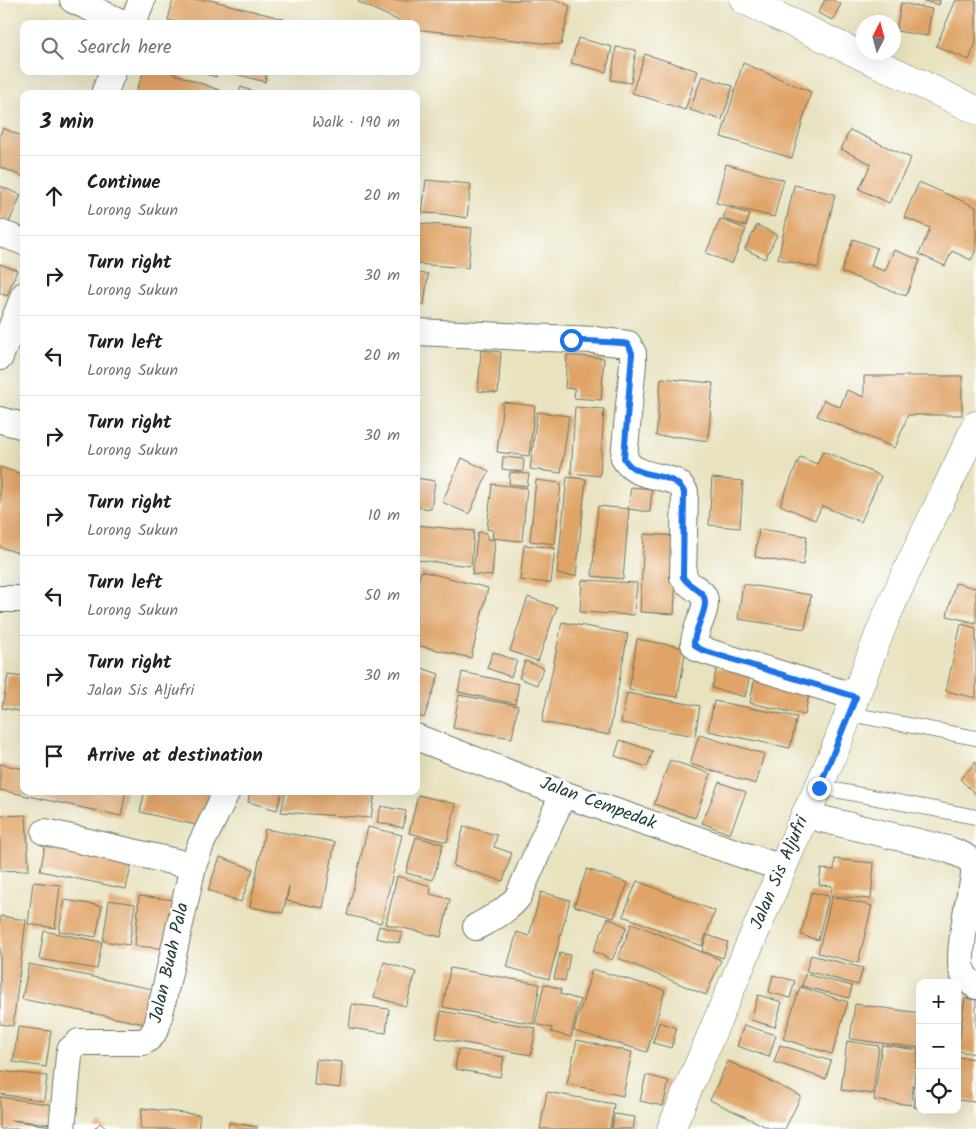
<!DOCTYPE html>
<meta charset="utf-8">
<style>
body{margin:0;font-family:Kalam,sans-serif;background:#f6f6f6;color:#202124}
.controls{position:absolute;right:15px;bottom:15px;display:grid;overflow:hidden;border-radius:10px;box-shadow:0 5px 20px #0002}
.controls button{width:45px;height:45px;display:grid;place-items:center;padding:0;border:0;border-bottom:1px solid #e0e0e0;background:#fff;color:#202124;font:25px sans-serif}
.compass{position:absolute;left:856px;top:15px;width:45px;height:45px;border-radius:50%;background:#fff;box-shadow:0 5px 20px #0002;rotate:6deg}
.stop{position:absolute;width:15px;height:15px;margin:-11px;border:4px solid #1a73e8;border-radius:50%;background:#fff}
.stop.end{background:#1a73e8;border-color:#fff;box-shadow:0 1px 5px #0008}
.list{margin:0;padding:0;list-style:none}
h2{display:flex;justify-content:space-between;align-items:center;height:65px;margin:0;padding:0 20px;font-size:21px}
h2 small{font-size:16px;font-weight:400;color:#757577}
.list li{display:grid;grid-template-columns:32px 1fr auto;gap:15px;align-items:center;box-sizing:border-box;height:80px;padding:0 20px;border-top:1px solid #e0e0e0}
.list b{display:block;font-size:19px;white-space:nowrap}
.list p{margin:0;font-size:16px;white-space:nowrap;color:#757577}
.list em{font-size:16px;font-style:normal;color:#757577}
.icon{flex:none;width:28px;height:28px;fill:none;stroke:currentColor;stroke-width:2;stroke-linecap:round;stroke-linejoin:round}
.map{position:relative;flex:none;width:976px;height:1129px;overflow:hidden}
.search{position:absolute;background:#fff;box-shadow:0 5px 20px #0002;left:20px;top:20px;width:400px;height:55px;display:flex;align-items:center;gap:12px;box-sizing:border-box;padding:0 18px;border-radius:10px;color:#757577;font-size:19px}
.panel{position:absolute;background:#fff;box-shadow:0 5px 20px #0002;left:20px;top:90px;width:400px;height:705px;border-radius:10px}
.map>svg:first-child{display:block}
</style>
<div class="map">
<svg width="976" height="1129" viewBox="0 0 976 1129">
<rect width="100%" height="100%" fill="#fff"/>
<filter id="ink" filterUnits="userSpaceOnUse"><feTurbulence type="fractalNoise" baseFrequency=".02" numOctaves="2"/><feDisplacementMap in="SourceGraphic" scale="10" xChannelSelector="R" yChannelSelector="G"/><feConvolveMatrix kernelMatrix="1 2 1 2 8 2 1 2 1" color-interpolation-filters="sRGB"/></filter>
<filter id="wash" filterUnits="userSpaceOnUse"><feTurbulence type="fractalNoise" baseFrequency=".0096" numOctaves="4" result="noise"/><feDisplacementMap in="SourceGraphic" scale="20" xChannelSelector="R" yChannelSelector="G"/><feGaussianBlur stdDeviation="1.12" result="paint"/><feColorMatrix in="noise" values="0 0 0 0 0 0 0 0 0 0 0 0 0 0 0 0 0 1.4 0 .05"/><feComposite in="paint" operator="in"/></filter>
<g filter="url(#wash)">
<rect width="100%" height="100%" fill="#e8e2bf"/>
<g id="blocks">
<!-- building -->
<path fill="#e0a467" d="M173 0H210L284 19 282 24H181L168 20Z
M359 0H557L570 6 561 45 422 30 416 28V24H406L358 2Z
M825 0H832L841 4 833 20 818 13Z
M921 0H940L939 5Z
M956 0H976V43L969 60 936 46Z
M901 3 932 9 927 36 896 31Z
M578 38 612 47 606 72 571 63Z
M616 47 636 50 631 83 611 80Z
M645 54 698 71 685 110 632 93Z
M743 63 811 92 792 158 721 137Z
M144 71H167L230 94H135Z
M195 71H217L216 77Z
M225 71H267L265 82Z
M702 76 733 86 722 120 690 110Z
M241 87 260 94H239Z
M3 128 24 137V177L0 167V134Z
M850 130 911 158 889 203 859 189 871 164 841 149Z
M726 164 784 180 774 217 716 203Z
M426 180 471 184 467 218 442 214 422 213Z
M919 182 976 207V250L971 260 952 251 945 266 919 254 930 228 904 217Z
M794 185 835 194 818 268 778 259Z
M0 186 21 195 7 227 0 224Z
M727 207 750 214 746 226 723 219Z
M720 219 746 229 732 264 706 253Z
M418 223 472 228 468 268 416 264Z
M757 225 777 235 765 259 745 249Z
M853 239 877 248 871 266 885 271 894 250 920 260 906 296 841 272Z
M0 264 17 270 7 296 0 293Z
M416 273 428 274 424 305 416 304Z
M481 350 501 352 498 393 478 391Z
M567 355 604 358 601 400 574 398 575 389 565 388Z
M864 376H962V415H908L895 448 817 416 824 400 840 407 847 390 864 397Z
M661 378 713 383 708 441 682 437 656 436Z
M503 402 535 406 529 456 497 452Z
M575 407 604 409 600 476 571 473Z
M537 412 569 416 561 473 530 469Z
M823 451 881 476 861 522 822 506 815 520 780 505 800 457 817 464Z
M503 457 524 459 523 472 502 469Z
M462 458 489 471 469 514 442 502Z
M0 467 24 475V555L0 547Z
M510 472 529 474 527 486 509 484Z
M567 477 586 479 576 576 557 574Z
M416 478 435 481 431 509 416 507Z
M712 478 743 481 740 528 709 525Z
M536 480 561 483 555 544 530 541Z
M492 484 527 488 522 541 492 538 493 530 487 529Z
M631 487 652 489 650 512 628 509Z
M598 506 629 509 623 579 592 576Z
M416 525 474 531 471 566 416 560Z
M759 529 807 536 803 565 755 557Z
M478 532 487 533V539L495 540 492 576 472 574Z
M644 534 678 536 674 614 640 612Z
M524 545 555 548 551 583 520 580Z
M421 571 488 588 471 658 416 645V591Z
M582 580 637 583 634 615 580 612Z
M955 583 976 588V623L947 616Z
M743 584 811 595 805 629 738 619Z
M528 597 557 607 538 661 510 651Z
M562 622 628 634 609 735 542 722Z
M961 624 976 628V698L946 691Z
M637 639 686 648 678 697 629 690Z
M493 652 517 661 511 677 487 668Z
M525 661 544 668 537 685 519 678Z
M416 666 439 674 424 718 416 715Z
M717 667 750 675 745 697 712 688Z
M462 672 519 684 515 704 458 692Z
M8 675 24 677V712L2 708Z
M755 676 810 688 805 715 750 703Z
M627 693 700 706 695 736 621 723Z
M459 695 518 706 512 738 453 728Z
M714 701 797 717 790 748 708 731Z
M699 735 764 754 756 784 690 764Z
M620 740 653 751 647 767 615 756Z
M670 760 711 774 695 818 654 804Z
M976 762V795L960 779Z
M0 764 24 769V791H126L121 816 0 790Z
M719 782 746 792 730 834 702 823Z
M145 791H196L212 795 204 827 140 812Z
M250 791H282L277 810 248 802Z
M286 791H372L375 792 371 818 281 812Z
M418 795 456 804 447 842 409 833Z
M381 806 406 811 403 828 377 822Z
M26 815 29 870 0 871V816Z
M464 826 497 835 494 847 512 853 503 881 453 866Z
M368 827 402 835 381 923 347 915Z
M265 829 335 842 323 908 287 901 289 886 283 913 250 907Z
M416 837 443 844 433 880 406 873Z
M46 840 133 858 126 889 40 871Z
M220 857 253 869 241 902 208 890Z
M835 859 874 863 871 899 831 896 832 886 819 885 821 869 834 870Z
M587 869 628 883 614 918 574 906Z
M397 876 431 886 430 894 450 899 441 937 386 924Z
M637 881 715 911 702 946 623 916Z
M33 882 60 885 55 928 28 924Z
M541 892 570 900 549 979 507 967 517 932 529 936Z
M811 892 829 896 818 940 801 935Z
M139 896 176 900 171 949 135 946Z
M832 896 872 906 858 963 818 953Z
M65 900 102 906 96 937 59 931Z
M109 900 135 904 129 945 103 941Z
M0 916 26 920 13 1026 0 1024Z
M608 918 627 927 612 960 593 951Z
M632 923 721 960 706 995 618 958Z
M379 926 402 932 399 943 376 938Z
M44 931 102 942 97 969 39 959Z
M707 935 728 942 723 958 702 951Z
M560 953 570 955 565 981 554 979Z
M811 955 863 968 858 985 806 971Z
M384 962 416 972 406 1006 374 997Z
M29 964 152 989 145 1024 22 999Z
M450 968 540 984 533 1024 443 1007Z
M592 969 665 990 647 1052 574 1031Z
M805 974 852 986 849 998 802 986Z
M773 975 795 981 790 998 769 992Z
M544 984 561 989 560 994 580 1000 571 1037 551 1032 552 1028 535 1024Z
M800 987 848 1002 832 1054 783 1039Z
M758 995 782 1002 775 1027 751 1020Z
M965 998 976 1000V1054L958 1051Z
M352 1004 389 1009 386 1033 349 1028Z
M855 1004 920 1013V1048L850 1039Z
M441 1011 536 1028 531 1055 436 1038Z
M659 1022 677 1028 671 1048 653 1043Z
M744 1025 776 1035 769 1057 737 1046Z
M18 1027 51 1031 46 1067 13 1062Z
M577 1040 632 1052 623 1096 567 1084Z
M847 1041 879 1046 873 1094 841 1090Z
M780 1045 831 1061 826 1079 774 1062Z
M882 1045 918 1050 911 1105 874 1100Z
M458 1049 504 1057 500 1077 455 1069Z
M957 1057 976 1059V1102L957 1100Z
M316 1059 342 1062 340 1088 314 1085Z
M728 1061 801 1096 785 1129H771L710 1100Z
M0 1071 47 1076 44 1101 0 1094Z
M646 1075 669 1081 663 1106 640 1101Z
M919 1075H920V1108L914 1107Z
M547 1092 614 1104 610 1129H540Z
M0 1097 53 1105 51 1124 10 1120 51 1126 50 1129H0Z
M142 1108 200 1115 198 1129H140Z
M614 1114 635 1117 633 1129H612Z
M229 1122 257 1127V1129H228Z
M100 1123 107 1129H94Z"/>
</g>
</g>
<g filter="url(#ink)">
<use href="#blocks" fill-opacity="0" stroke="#657765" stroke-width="1"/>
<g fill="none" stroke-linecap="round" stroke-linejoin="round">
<defs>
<path id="service" d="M850 714 976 738
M819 787 976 817"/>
<path id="minor" d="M73 0 125 24
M132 24 142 0
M104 94 113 71
M0 233 24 242
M416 332 594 340 628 344 633 353V364L624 458C633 476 660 475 676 482L680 485 685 492 683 577C688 586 698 588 703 595 711 607 693 630 694 644L699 649 705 651 856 697
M0 357 24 295
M0 420 24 426
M0 599H24
M416 737 563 794 782 868
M805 815 947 849C956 853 967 855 973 864 976 874 973 884 970 894 967 908 958 957 962 970 964 978 969 982 976 986
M45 832 193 866
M476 927C492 918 507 911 518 897L563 794
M62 1129 69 1056 70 1050 79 1042H143C151 1038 153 1034 157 1026L193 866 201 844 227 791"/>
<path id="tertiary" d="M744 0 976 110"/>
<path id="secondary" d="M671 1129 805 815C838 751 859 682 887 615 915 551 947 489 976 425"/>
</defs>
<!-- service casing -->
<use href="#service" stroke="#657765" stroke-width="16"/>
<!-- minor casing -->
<use href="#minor" stroke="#657765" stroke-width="28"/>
<!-- tertiary casing -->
<use href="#tertiary" stroke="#657765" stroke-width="29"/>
<!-- secondary casing -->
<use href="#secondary" stroke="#657765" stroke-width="29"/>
<!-- service -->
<use href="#service" stroke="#fff" stroke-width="14"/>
<!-- minor -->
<use href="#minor" stroke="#fff" stroke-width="26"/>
<!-- tertiary -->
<use href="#tertiary" stroke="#fff" stroke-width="28"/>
<!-- secondary -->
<use href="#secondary" stroke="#fff" stroke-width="28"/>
</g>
</g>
<g fill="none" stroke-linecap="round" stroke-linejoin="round" filter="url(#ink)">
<!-- route -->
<path stroke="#1a73e8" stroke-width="6" d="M571 340 622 343 628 344 632 353 624 458C635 481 675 470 684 492L683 577C688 586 698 588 703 595 711 606 693 630 694 644L698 648 705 651 856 697 819 788"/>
</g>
<g text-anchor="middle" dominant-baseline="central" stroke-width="5" stroke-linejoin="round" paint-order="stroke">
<!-- street labels -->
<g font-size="18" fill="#1f3d34" stroke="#fff">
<text transform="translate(598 804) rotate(20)">Jalan Cempedak</text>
<text transform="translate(780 873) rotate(-67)">Jalan Sis Aljufri</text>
<text transform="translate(170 963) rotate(-77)">Jalan Buah Pala</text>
</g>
</g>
</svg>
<div class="controls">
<button>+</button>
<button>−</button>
<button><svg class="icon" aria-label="locate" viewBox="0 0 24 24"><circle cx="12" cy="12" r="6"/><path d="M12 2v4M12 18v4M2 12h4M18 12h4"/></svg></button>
</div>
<svg class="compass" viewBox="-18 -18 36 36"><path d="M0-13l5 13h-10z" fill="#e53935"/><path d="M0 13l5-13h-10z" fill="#757577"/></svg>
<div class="stop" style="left:571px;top:340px"></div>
<div class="stop end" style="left:819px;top:788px"></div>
<div class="search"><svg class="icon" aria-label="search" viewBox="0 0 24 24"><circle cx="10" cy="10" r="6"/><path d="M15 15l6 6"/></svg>Search here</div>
<section class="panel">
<h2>3 min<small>Walk · 190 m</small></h2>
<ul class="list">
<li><svg class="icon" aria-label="ahead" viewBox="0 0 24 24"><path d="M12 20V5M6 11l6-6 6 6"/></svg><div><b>Continue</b><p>Lorong Sukun</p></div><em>20 m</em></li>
<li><svg class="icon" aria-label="right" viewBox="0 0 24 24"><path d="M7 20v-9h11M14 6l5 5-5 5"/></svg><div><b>Turn right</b><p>Lorong Sukun</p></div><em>30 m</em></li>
<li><svg class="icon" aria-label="left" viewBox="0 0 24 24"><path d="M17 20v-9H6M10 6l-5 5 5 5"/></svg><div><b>Turn left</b><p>Lorong Sukun</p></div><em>20 m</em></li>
<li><svg class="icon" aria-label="right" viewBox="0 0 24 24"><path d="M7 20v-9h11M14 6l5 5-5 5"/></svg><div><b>Turn right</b><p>Lorong Sukun</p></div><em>30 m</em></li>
<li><svg class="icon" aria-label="right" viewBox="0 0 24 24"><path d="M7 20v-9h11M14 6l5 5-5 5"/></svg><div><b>Turn right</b><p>Lorong Sukun</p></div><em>10 m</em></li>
<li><svg class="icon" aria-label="left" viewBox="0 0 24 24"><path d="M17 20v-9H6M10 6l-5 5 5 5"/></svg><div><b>Turn left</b><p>Lorong Sukun</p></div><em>50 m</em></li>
<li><svg class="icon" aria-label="right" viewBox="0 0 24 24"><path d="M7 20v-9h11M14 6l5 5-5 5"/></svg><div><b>Turn right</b><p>Jalan Sis Aljufri</p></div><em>30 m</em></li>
<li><svg class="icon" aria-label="arrive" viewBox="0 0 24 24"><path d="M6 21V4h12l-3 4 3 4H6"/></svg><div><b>Arrive at destination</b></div></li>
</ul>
</section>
</div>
